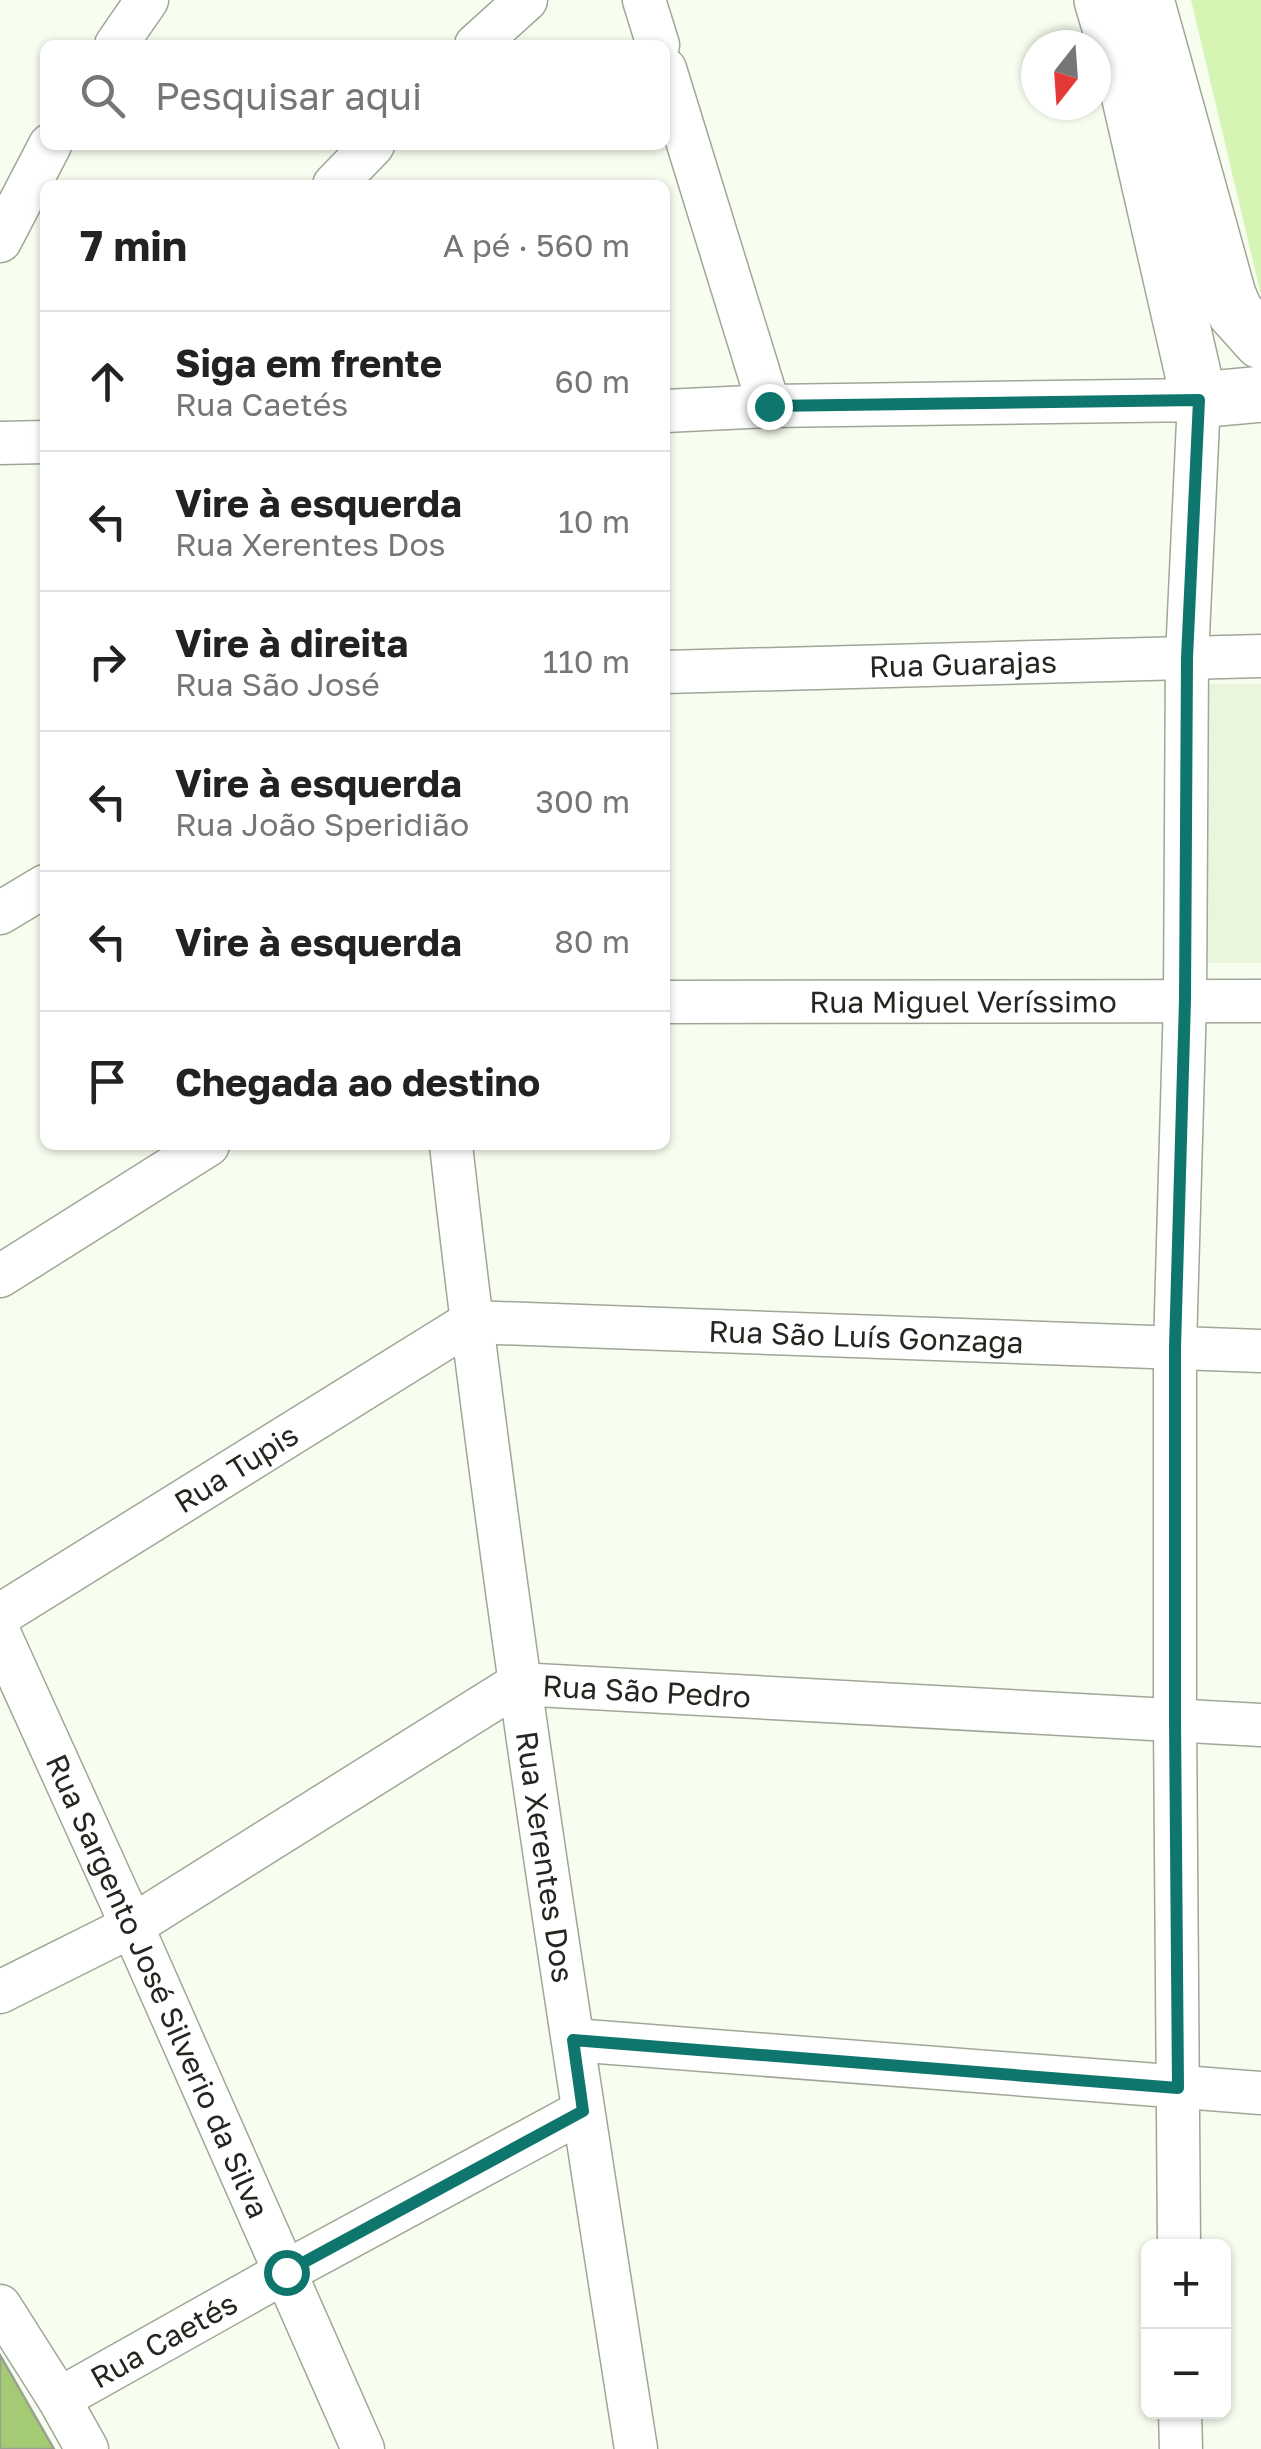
<!DOCTYPE html>
<html lang="pt">
<meta charset="utf-8">
<style>
body{margin:0;font-family:"Golos Text",sans-serif;background:#f6f6f6;color:#222}
.controls{position:absolute;right:30px;bottom:30px;display:grid;overflow:hidden;border-radius:15px;box-shadow:0 2px 8px #0004}
.controls button{width:90px;height:90px;display:grid;place-items:center;padding:0;border:0;border-bottom:2px solid #e0e0e0;background:#fff;color:#222;font:50px sans-serif}
.compass{position:absolute;left:1021px;top:30px;width:90px;height:90px;border-radius:50%;background:#fff;box-shadow:0 2px 8px #0004;rotate:197deg}
.stop{position:absolute;width:30px;height:30px;margin:-22px;border:8px solid #0f766e;border-radius:50%;background:#fff}
.stop.end{background:#0f766e;border-color:#fff;box-shadow:0 2px 10px #0008}
.list{margin:0;padding:0;list-style:none}
h2{display:flex;justify-content:space-between;align-items:center;height:130px;margin:0;padding:0 40px;font-size:42px}
h2 small{font-size:32px;font-weight:400;color:#767676}
.list li{display:grid;grid-template-columns:65px 1fr auto;gap:30px;align-items:center;box-sizing:border-box;height:140px;padding:0 40px;border-top:2px solid #e0e0e0}
.list b{display:block;font-size:38px;white-space:nowrap}
.list p{margin:0;font-size:32px;white-space:nowrap;color:#767676}
.list em{font-size:32px;font-style:normal;color:#767676}
.icon{flex:none;width:55px;height:55px;fill:none;stroke:currentColor;stroke-width:2;stroke-linecap:round;stroke-linejoin:round}
.map{position:relative;flex:none;width:1261px;height:2449px;overflow:hidden}
.search{position:absolute;background:#fff;box-shadow:0 2px 8px #0004;left:40px;top:40px;width:630px;height:110px;display:flex;align-items:center;gap:25px;box-sizing:border-box;padding:0 35px;border-radius:15px;color:#767676;font-size:38px}
.panel{position:absolute;background:#fff;box-shadow:0 2px 8px #0004;left:40px;top:180px;width:630px;height:970px;border-radius:15px}
.map>svg:first-child{display:block}
</style>
<div class="map">
<svg width="1261" height="2449" viewBox="0 0 1261 2449">
<rect width="100%" height="100%" fill="#f7fef0"/>
<!-- built -->
<path fill="#e9f5dd" d="M1202 684H1261V963H1206Z"/>
<!-- green -->
<path fill="#d6f5b4" d="M1191 0H1261V295Z"/>
<!-- building -->
<path fill="#a4cb74" stroke="#99a191" stroke-width="2.5" d="M0 2355 54 2449H0Z"/>
<g fill="none" stroke-linecap="round" stroke-linejoin="round">
<defs>
<g id="minor">
<path d="M644 0 658 45"/>
<path d="M116 45 147 0"/>
<path d="M476 45 526 0"/>
<path d="M665 69 769 406"/>
<path d="M334 185 373 145"/>
<path d="M0 241 50 145"/>
<path d="M665 411 769 406 1199 400 1187 657 1185 1000 1175 1347V1719L1179 2246"/>
<path d="M0 443 45 442"/>
<path id="s1" d="M665 672 1261 656"/>
<path d="M0 913 45 886"/>
<path id="s2" d="M665 1002 1261 1001"/>
<path id="s3" d="M451 1145C500 1582 568 2015 636 2449"/>
<path d="M0 1276 208 1145"/>
<path id="s4" d="M0 1615 471 1322 1261 1351"/>
<path id="s5" d="M0 1635 132 1926 363 2449"/>
<path id="s6" d="M0 1992 132 1926 518 1684 1261 1725"/>
<path d="M573 2040 1261 2093"/>
<path d="M0 2306 59 2399 87 2449"/>
<path id="s7" d="M59 2399 285 2272 583 2111"/>
<path d="M1180 2412 1181 2449"/>
</g>
<path id="tertiary" d="M1102 0 1126 81 1199 400 1261 394
M1146 0 1228 295 1235 312 1261 341"/>
</defs>
<!-- minor casing -->
<use href="#minor" stroke="#9fa797" stroke-width="45"/>
<!-- tertiary casing -->
<use href="#tertiary" stroke="#9fa797" stroke-width="58"/>
<!-- minor -->
<use href="#minor" stroke="#fff" stroke-width="42"/>
<!-- tertiary -->
<use href="#tertiary" stroke="#fff" stroke-width="55"/>
</g>
<g fill="none" stroke-linecap="round" stroke-linejoin="round">
<!-- route -->
<path stroke="#0f766e" stroke-width="12" d="M286 2272 583 2111 573 2040 1178 2088 1175 1719V1348L1185 1000 1187 658 1199 400 769 406"/>
</g>
<g text-anchor="middle" dominant-baseline="central" stroke-width="10" stroke-linejoin="round" paint-order="stroke">
<!-- street labels -->
<g font-size="30" fill="#232720" stroke="#f7fef0">
<text stroke="none"><textPath href="#s1" startOffset="298">Rua Guarajas</textPath></text>
<text stroke="none"><textPath href="#s2" startOffset="298">Rua Miguel Veríssimo</textPath></text>
<text stroke="none"><textPath href="#s4" startOffset="950">Rua São Luís Gonzaga</textPath></text>
<text stroke="none"><textPath href="#s4" startOffset="278">Rua Tupis</textPath></text>
<text stroke="none"><textPath href="#s6" startOffset="732">Rua São Pedro</textPath></text>
<text stroke="none"><textPath href="#s3" startOffset="718">Rua Xerentes Dos</textPath></text>
<text stroke="none"><textPath href="#s5" startOffset="385">Rua Sargento José Silverio da Silva</textPath></text>
<text stroke="none"><textPath href="#s7" startOffset="120">Rua Caetés</textPath></text>
</g>
</g>
</svg>
<div class="controls">
<button>+</button>
<button>−</button>
</div>
<svg class="compass" viewBox="-18 -18 36 36"><path d="M0-13l5 13h-10z" fill="#e53935"/><path d="M0 13l5-13h-10z" fill="#767676"/></svg>
<div class="stop" style="left:286px;top:2272px"></div>
<div class="stop end" style="left:769px;top:406px"></div>
<div class="search"><svg class="icon" aria-label="search" viewBox="0 0 24 24"><circle cx="10" cy="10" r="6"/><path d="M15 15l6 6"/></svg>Pesquisar aqui</div>
<section class="panel">
<h2>7 min<small>A pé · 560 m</small></h2>
<ul class="list">
<li><svg class="icon" aria-label="ahead" viewBox="0 0 24 24"><path d="M12 20V5M6 11l6-6 6 6"/></svg><div><b>Siga em frente</b><p>Rua Caetés</p></div><em>60 m</em></li>
<li><svg class="icon" aria-label="left" viewBox="0 0 24 24"><path d="M17 20v-9H6M10 6l-5 5 5 5"/></svg><div><b>Vire à esquerda</b><p>Rua Xerentes Dos</p></div><em>10 m</em></li>
<li><svg class="icon" aria-label="right" viewBox="0 0 24 24"><path d="M7 20v-9h11M14 6l5 5-5 5"/></svg><div><b>Vire à direita</b><p>Rua São José</p></div><em>110 m</em></li>
<li><svg class="icon" aria-label="left" viewBox="0 0 24 24"><path d="M17 20v-9H6M10 6l-5 5 5 5"/></svg><div><b>Vire à esquerda</b><p>Rua João Speridião</p></div><em>300 m</em></li>
<li><svg class="icon" aria-label="left" viewBox="0 0 24 24"><path d="M17 20v-9H6M10 6l-5 5 5 5"/></svg><div><b>Vire à esquerda</b></div><em>80 m</em></li>
<li><svg class="icon" aria-label="arrive" viewBox="0 0 24 24"><path d="M6 21V4h12l-3 4 3 4H6"/></svg><div><b>Chegada ao destino</b></div></li>
</ul>
</section>
</div>
